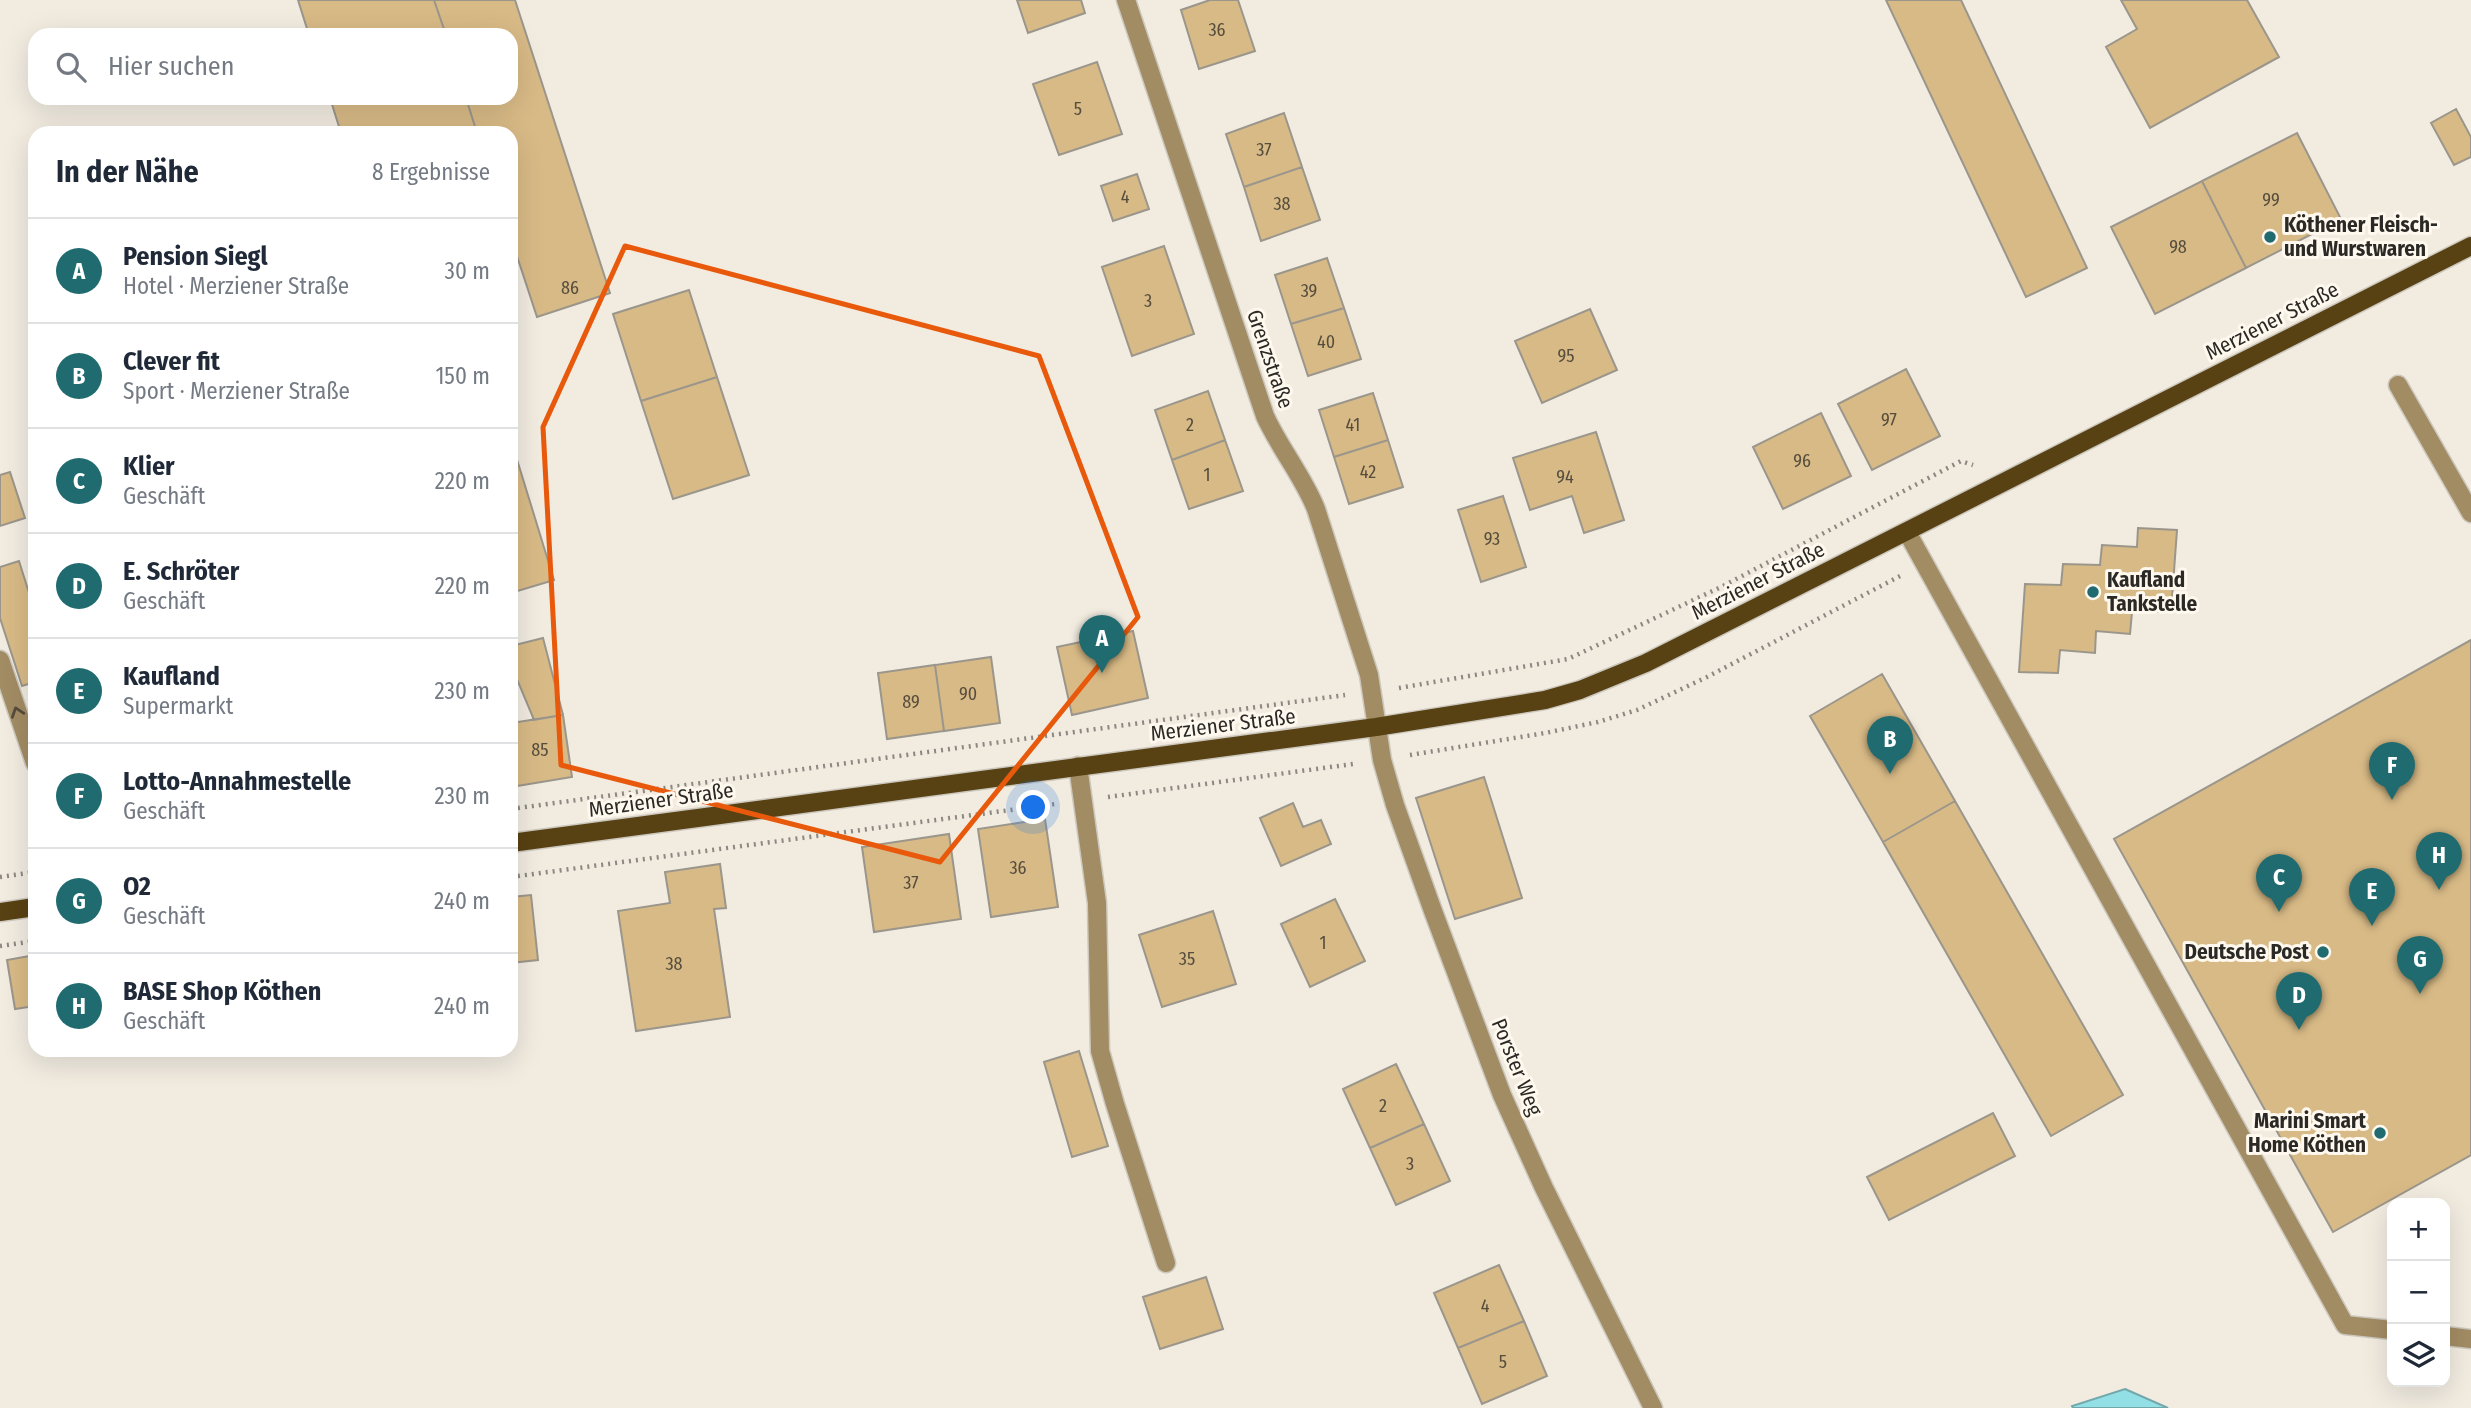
<!DOCTYPE html>
<html lang="de">
<meta charset="utf-8">
<style>
body{margin:0;font-family:"Fira Sans Condensed",sans-serif;background:#f2f2f3;color:#1f2937}
.controls{position:absolute;right:21px;bottom:21px;display:grid;overflow:hidden;border-radius:14px;box-shadow:0 7px 28px #0002}
.controls button{width:63px;height:63px;display:grid;place-items:center;padding:0;border:0;border-bottom:2px solid #e0e1e3;background:#fff;color:#1f2937;font:35px sans-serif}
.you{position:absolute;left:1034px;top:808px;width:24px;height:24px;margin:-18px;border:5px solid #fff;border-radius:50%;background:#1a73e8;box-shadow:0 0 0 10px #1a73e833}
.badge{display:grid;place-items:center;width:46px;height:46px;border-radius:50%;background:#1f6b70;color:#fff;font-size:23px;font-weight:700}
.pin{position:absolute;translate:-50% -58px;filter:drop-shadow(0 2px 4px #0008)}
.pin::after{content:'';position:absolute;top:37px;width:24px;height:21px;background:inherit;clip-path:polygon(0 0,100% 0,50% 100%)}
.list{margin:0;padding:0;list-style:none}
h2{display:flex;justify-content:space-between;align-items:center;height:91px;margin:0;padding:0 28px;font-size:30px}
h2 small{font-size:23px;font-weight:400;color:#747a83}
.list li{display:grid;grid-template-columns:46px 1fr auto;gap:21px;align-items:center;box-sizing:border-box;height:105px;padding:0 28px;border-top:2px solid #e0e1e3}
.list b{display:block;font-size:26px;white-space:nowrap}
.list p{margin:0;font-size:23px;white-space:nowrap;color:#747a83}
.list em{font-size:23px;font-style:normal;color:#747a83}
.icon{flex:none;width:38px;height:38px;fill:none;stroke:currentColor;stroke-width:2;stroke-linecap:round;stroke-linejoin:round}
.map{position:relative;flex:none;width:2471px;height:1408px;overflow:hidden}
.search{position:absolute;background:#fff;box-shadow:0 7px 28px #0002;left:28px;top:28px;width:490px;height:77px;display:flex;align-items:center;gap:18px;box-sizing:border-box;padding:0 24px;border-radius:21px;color:#747a83;font-size:26px}
.panel{position:absolute;background:#fff;box-shadow:0 7px 28px #0002;left:28px;top:126px;width:490px;height:931px;border-radius:21px}
.map>svg:first-child{display:block}
</style>
<div class="map">
<svg width="2471" height="1408" viewBox="0 0 2471 1408">
<rect width="100%" height="100%" fill="#f1ebe0"/>
<!-- water -->
<path fill="#92dfe5" stroke="#73a8ab" stroke-width="2" d="M2125 1389 2168 1408H2073L2072 1406Z"/>
<!-- building -->
<path fill="#d8ba86" stroke="#9b968c" stroke-width="2" d="M298 0H434L446 35H309Z
M434 0H515L610 293 537 317 511 238V133H477L466 98H511V35H446Z
M1017 0H1081L1085 13 1028 33Z
M1210 0H1238L1255 51 1199 69 1181 10Z
M1886 0H1961L2087 268 2026 297Z
M2121 0H2247L2279 57 2150 128 2106 47 2137 29Z
M1097 62 1122 134 1059 155 1033 84Z
M330 98H466L477 133H341Z
M2456 109 2471 137V157L2454 165 2431 123Z
M1284 113 1302 167 1244 187 1226 134Z
M2297 133 2341 219 2246 268 2202 181Z
M1302 167 1320 220 1261 241 1244 187Z
M1137 174 1149 209 1113 221 1101 186Z
M2202 181 2246 268 2155 314 2111 227Z
M1164 246 1194 334 1132 356 1102 267Z
M1327 258 1344 308 1291 324 1275 275Z
M689 290 717 377 641 401 613 314Z
M1344 308 1361 359 1308 376 1291 324Z
M1590 309 1617 370 1542 403 1515 341Z
M1906 369 1940 436 1872 470 1838 404Z
M717 377 749 475 673 499 641 401Z
M1208 391 1225 440 1172 460 1155 410Z
M1373 393 1388 440 1334 457 1319 410Z
M1821 413 1851 476 1783 509 1753 447Z
M1596 432 1624 520 1584 533 1572 496 1530 510 1513 458Z
M511 440 554 580 511 593Z
M1225 440 1243 491 1189 509 1172 460Z
M1388 440 1403 487 1349 504 1334 457Z
M10 472 25 518 0 526V475Z
M1503 496 1526 567 1481 582 1458 510Z
M2138 528 2177 530 2171 612H2132L2130 634 2096 631 2095 653 2060 650 2058 673 2019 672 2025 584 2061 585 2063 564 2100 565 2102 545 2137 547Z
M19 561 35 612V682L22 686 0 618V567Z
M1133 631 1148 698 1072 715 1057 647Z
M543 638 563 715 534 720 511 665V646Z
M2471 640V1155L2333 1232 2114 839Z
M991 657 1000 723 944 731 935 665Z
M935 665 944 731 887 739 878 673Z
M1882 674 1955 801 1883 842 1810 716Z
M563 715 572 777 511 787V723Z
M1484 777 1522 898 1455 919 1416 798Z
M1955 801 2123 1095 2051 1136 1883 842Z
M1293 803 1303 827 1321 820 1331 844 1281 866 1260 818Z
M1045 819 1058 907 991 917 978 829Z
M949 834 961 919 874 932 862 847Z
M720 864 726 908 714 909 730 1017 636 1031 618 911 670 903 665 872Z
M531 895 538 960 511 963V897Z
M1335 899 1365 961 1310 987 1281 924Z
M1213 911 1236 984 1162 1007 1139 935Z
M35 955V1006L15 1009 7 960Z
M1079 1051 1108 1146 1072 1157 1044 1062Z
M1396 1064 1424 1124 1370 1148 1343 1089Z
M1993 1113 2015 1156 1889 1220 1867 1177Z
M1424 1124 1450 1181 1396 1205 1370 1148Z
M1499 1265 1524 1321 1458 1348 1434 1293Z
M1206 1277 1223 1329 1160 1349 1143 1297Z
M1524 1321 1547 1376 1482 1404 1458 1348Z"/>
<g fill="none" stroke-linecap="round" stroke-linejoin="round">
<defs>
<path id="minor" d="M1126 0 1265 416C1280 449 1303 476 1316 509L1369 675 1382 760 1395 805 1433 911 1502 1095 1544 1188 1653 1408
M2398 385 2471 513
M1907 532 2345 1325 2392 1330
M0 660 35 763
M1078 766 1097 903 1100 1051 1115 1104 1166 1263
M2445 1336 2471 1339"/>
<path id="major" d="M511 843 1376 727 1545 700 1580 690 1646 663 2471 246
M0 912 35 907"/>
</defs>
<!-- minor casing -->
<use href="#minor" stroke="#cdc8be" stroke-width="21"/>
<!-- major casing -->
<use href="#major" stroke="#cdc8be" stroke-width="21"/>
<!-- path -->
<path stroke="#8c8881" stroke-width="4.5" stroke-dasharray="2 5" stroke-linecap="butt" d="M1399 688 1568 659 1721 587 1961 461 1973 465
M1410 755 1545 733 1598 722 1637 710 1707 677 1900 576
M1108 797 1353 764
M511 809 1345 695
M0 877 35 872
M511 877 1055 804
M0 946 35 941"/>
<!-- minor -->
<use href="#minor" stroke="#a28c64" stroke-width="18"/>
<!-- major -->
<use href="#major" stroke="#584112" stroke-width="18"/>
</g>
<!-- one-way arrows -->
<defs><path id="oneway-chevron" d="M-2-3.5L2.5 0L-2 3.5" fill="none" stroke-width="1.6" stroke-linecap="round" stroke-linejoin="round" transform="scale(1.75)"/></defs>
<use stroke="#554c3b" href="#oneway-chevron" transform="translate(17 712) rotate(-109)"/>
<!-- marked area -->
<path fill="none" stroke="#e8590c" stroke-width="5" stroke-linejoin="round" d="M625 246 1039 356 1138 617 940 862 561 765 543 427Z"/>
<!-- markers -->
<g fill="#1f6b70" stroke="#fef8ee" stroke-width="2.5">
<circle cx="2270" cy="237" r="7"/>
<circle cx="2093" cy="592" r="7"/>
<circle cx="2323" cy="952" r="7"/>
<circle cx="2380" cy="1133" r="7"/>
</g>
<g text-anchor="middle" dominant-baseline="central" stroke-width="6" stroke-linejoin="round" paint-order="stroke">
<!-- number labels -->
<g font-size="18" fill="#564d3d">
<text x="1217" y="30">36</text>
<text x="1078" y="109">5</text>
<text x="1264" y="150">37</text>
<text x="1125" y="197">4</text>
<text x="2271" y="200">99</text>
<text x="1282" y="204">38</text>
<text x="2178" y="247">98</text>
<text x="570" y="288">86</text>
<text x="1309" y="291">39</text>
<text x="1148" y="301">3</text>
<text x="1326" y="342">40</text>
<text x="1566" y="356">95</text>
<text x="1889" y="420">97</text>
<text x="1190" y="425">2</text>
<text x="1353" y="425">41</text>
<text x="1802" y="461">96</text>
<text x="1368" y="472">42</text>
<text x="1207" y="475">1</text>
<text x="1565" y="477">94</text>
<text x="1492" y="539">93</text>
<text x="968" y="694">90</text>
<text x="911" y="702">89</text>
<text x="540" y="750">85</text>
<text x="1018" y="868">36</text>
<text x="911" y="883">37</text>
<text x="1323" y="943">1</text>
<text x="1187" y="959">35</text>
<text x="674" y="964">38</text>
<text x="1383" y="1106">2</text>
<text x="1410" y="1164">3</text>
<text x="1485" y="1306">4</text>
<text x="1503" y="1362">5</text>
</g>
<!-- poi labels -->
<g font-size="21" font-weight="bold" fill="#2b2925" stroke="#fef8ee" text-anchor="start">
<text x="2284" y="225">Köthener Fleisch-<tspan x="2284" dy="24">und Wurstwaren</tspan></text>
<text x="2107" y="580">Kaufland<tspan x="2107" dy="24">Tankstelle</tspan></text>
<text x="2309" y="952" text-anchor="end">Deutsche Post</text>
<text x="2366" y="1121" text-anchor="end">Marini Smart<tspan x="2366" dy="24">Home Köthen</tspan></text>
</g>
<!-- street labels -->
<g font-size="21" fill="#2b2925" stroke="#fef8ee">
<text transform="translate(2272 321) rotate(-27)">Merziener Straße</text>
<text transform="translate(1270 359) rotate(71)">Grenzstraße</text>
<text transform="translate(1758 581) rotate(-27)">Merziener Straße</text>
<text transform="translate(1223 725) rotate(-7)">Merziener Straße</text>
<text transform="translate(661 800) rotate(-8)">Merziener Straße</text>
<text transform="translate(1517 1067) rotate(68)">Porster Weg</text>
</g>
</g>
</svg>
<div class="controls">
<button>+</button>
<button>−</button>
<button><svg class="icon" aria-label="layers" viewBox="0 0 24 24"><path d="M12 4l9 5-9 5-9-5zM3 14l9 5 9-5"/></svg></button>
</div>
<div class="you"></div>
<div class="pin badge" style="left:1102px;top:673px">A</div>
<div class="pin badge" style="left:1890px;top:774px">B</div>
<div class="pin badge" style="left:2279px;top:912px">C</div>
<div class="pin badge" style="left:2299px;top:1030px">D</div>
<div class="pin badge" style="left:2372px;top:926px">E</div>
<div class="pin badge" style="left:2392px;top:800px">F</div>
<div class="pin badge" style="left:2420px;top:994px">G</div>
<div class="pin badge" style="left:2439px;top:890px">H</div>
<div class="search"><svg class="icon" aria-label="search" viewBox="0 0 24 24"><circle cx="10" cy="10" r="6"/><path d="M15 15l6 6"/></svg>Hier suchen</div>
<section class="panel">
<h2>In der Nähe<small>8 Ergebnisse</small></h2>
<ul class="list">
<li><span class="badge">A</span><div><b>Pension Siegl</b><p>Hotel · Merziener Straße</p></div><em>30 m</em></li>
<li><span class="badge">B</span><div><b>Clever fit</b><p>Sport · Merziener Straße</p></div><em>150 m</em></li>
<li><span class="badge">C</span><div><b>Klier</b><p>Geschäft</p></div><em>220 m</em></li>
<li><span class="badge">D</span><div><b>E. Schröter</b><p>Geschäft</p></div><em>220 m</em></li>
<li><span class="badge">E</span><div><b>Kaufland</b><p>Supermarkt</p></div><em>230 m</em></li>
<li><span class="badge">F</span><div><b>Lotto-Annahmestelle</b><p>Geschäft</p></div><em>230 m</em></li>
<li><span class="badge">G</span><div><b>O2</b><p>Geschäft</p></div><em>240 m</em></li>
<li><span class="badge">H</span><div><b>BASE Shop Köthen</b><p>Geschäft</p></div><em>240 m</em></li>
</ul>
</section>
</div>
